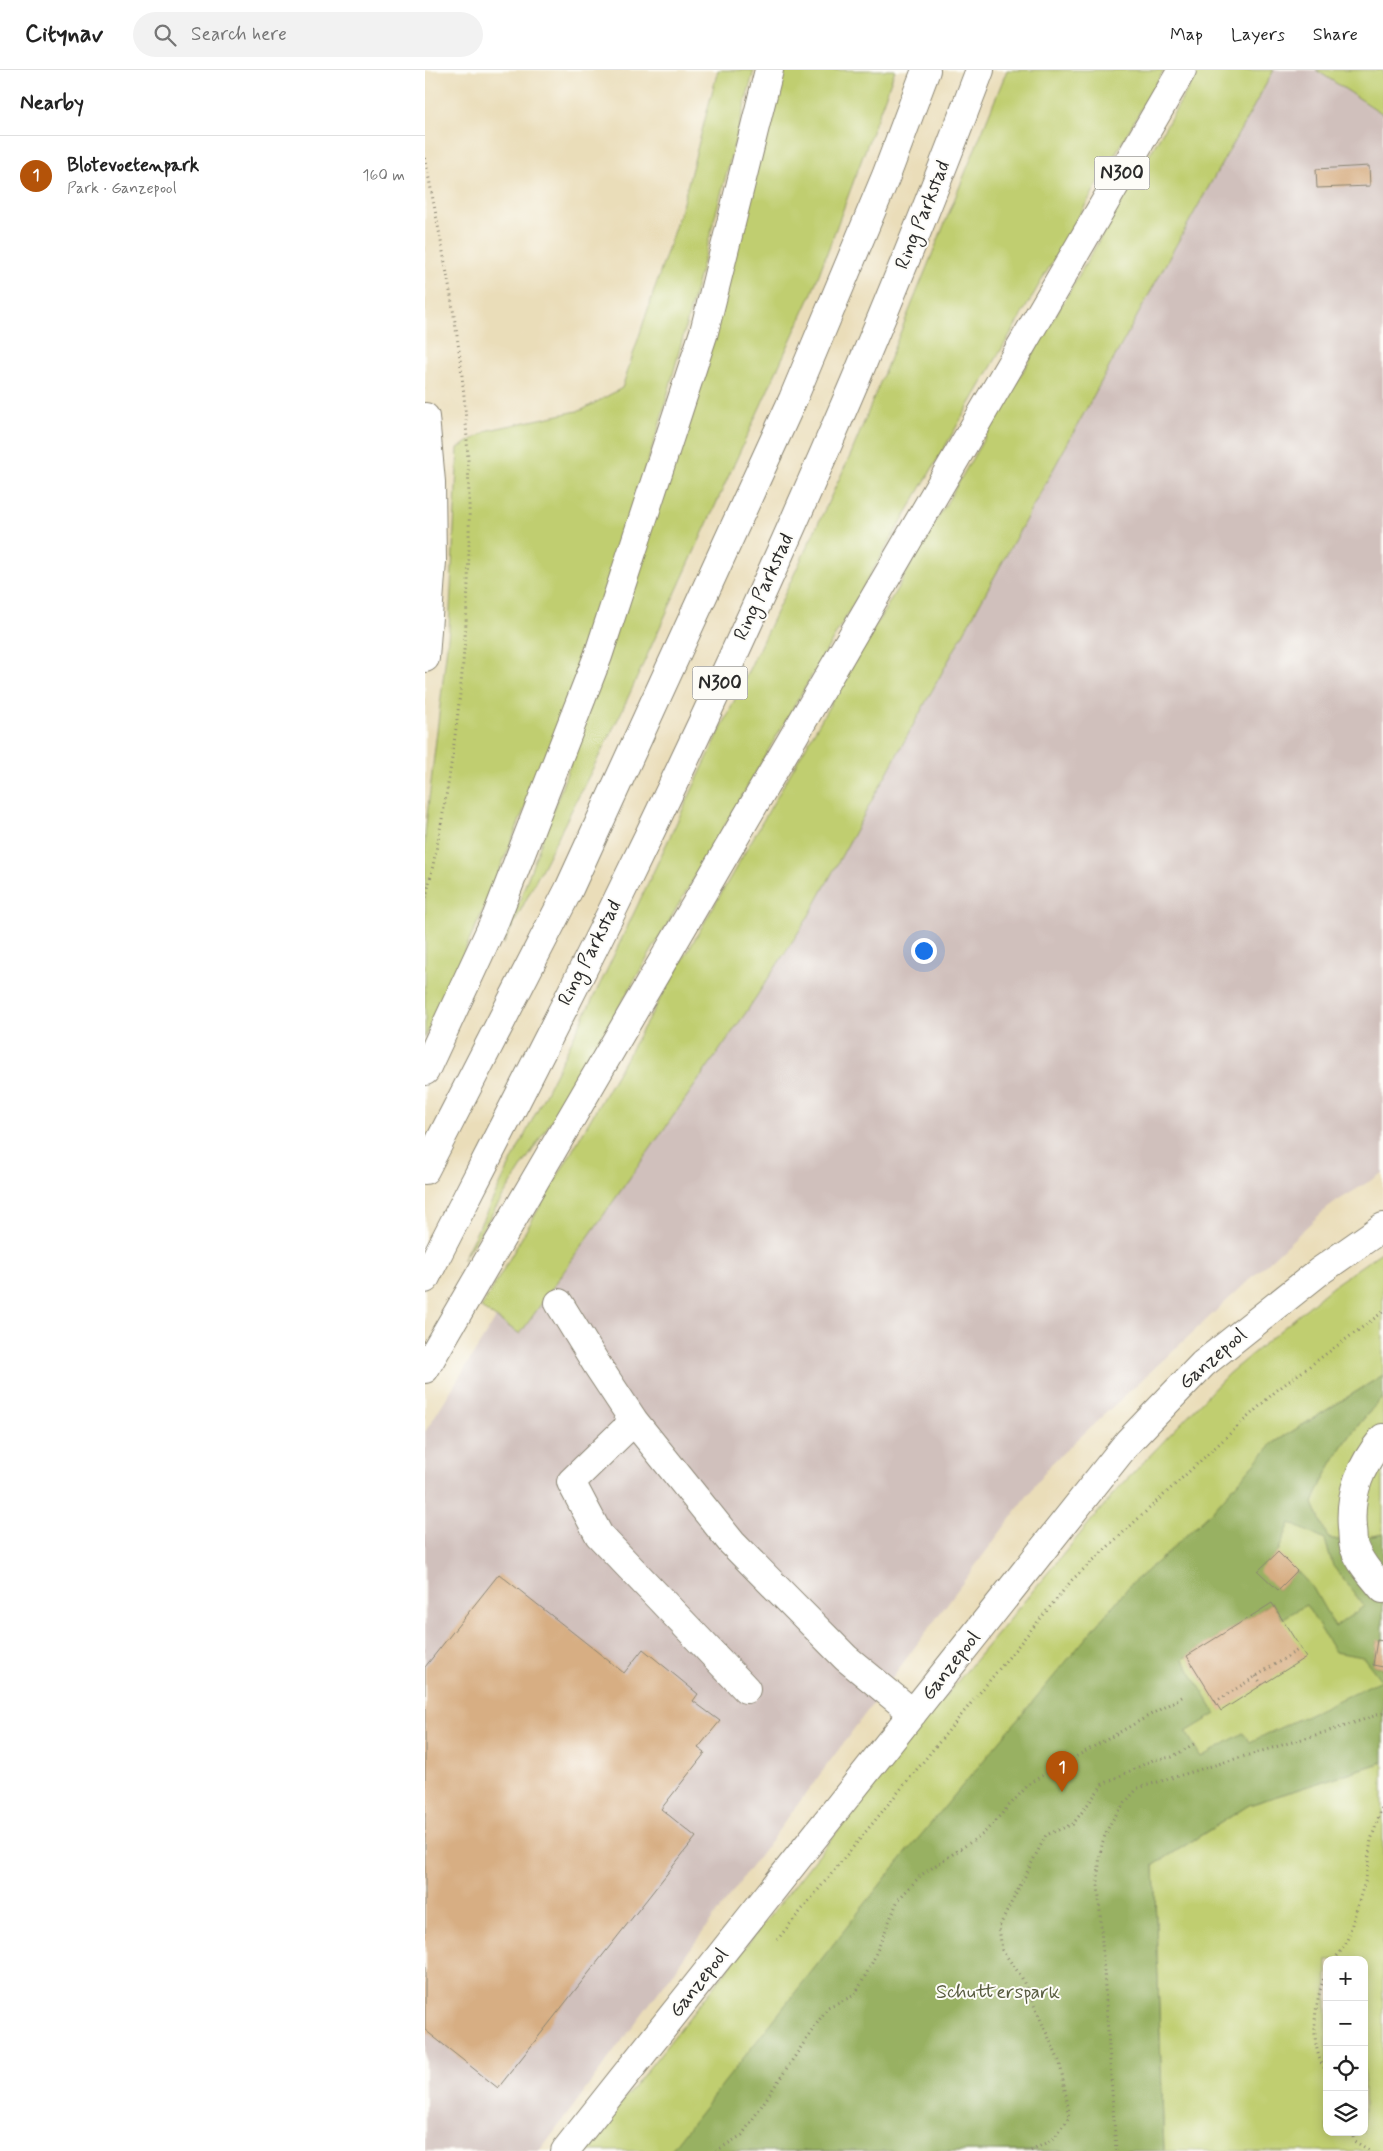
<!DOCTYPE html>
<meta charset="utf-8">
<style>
body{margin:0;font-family:Mynerve,sans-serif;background:#f2f2f2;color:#222}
.controls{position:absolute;right:15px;bottom:15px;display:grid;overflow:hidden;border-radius:10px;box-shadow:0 2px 12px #0003}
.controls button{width:45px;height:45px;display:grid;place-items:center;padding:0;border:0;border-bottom:1px solid #e0e0e0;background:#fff;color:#222;font:25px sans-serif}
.you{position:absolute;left:498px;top:880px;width:18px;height:18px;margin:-12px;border:4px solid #fff;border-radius:50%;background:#1a73e8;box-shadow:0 0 0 8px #1a73e833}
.badge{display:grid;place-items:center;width:32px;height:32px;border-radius:50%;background:#b45309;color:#fff;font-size:16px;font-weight:700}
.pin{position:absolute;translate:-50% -41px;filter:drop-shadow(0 1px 2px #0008)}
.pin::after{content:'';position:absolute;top:26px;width:18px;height:15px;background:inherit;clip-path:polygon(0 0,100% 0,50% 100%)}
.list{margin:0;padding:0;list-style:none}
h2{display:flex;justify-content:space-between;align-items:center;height:65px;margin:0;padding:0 20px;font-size:21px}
h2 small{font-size:16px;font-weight:400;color:#767676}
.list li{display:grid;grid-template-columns:32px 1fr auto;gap:15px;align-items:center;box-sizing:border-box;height:80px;padding:0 20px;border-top:1px solid #e0e0e0}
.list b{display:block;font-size:19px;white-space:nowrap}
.list p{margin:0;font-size:16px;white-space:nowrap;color:#767676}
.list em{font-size:16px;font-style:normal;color:#767676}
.icon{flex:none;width:28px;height:28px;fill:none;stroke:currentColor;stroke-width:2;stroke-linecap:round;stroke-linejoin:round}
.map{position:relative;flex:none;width:958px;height:2081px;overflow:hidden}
header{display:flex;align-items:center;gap:30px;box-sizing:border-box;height:70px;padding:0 25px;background:#fff;border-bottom:1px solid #e0e0e0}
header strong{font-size:24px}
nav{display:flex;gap:28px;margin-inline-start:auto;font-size:18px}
.search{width:350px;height:45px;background:#f2f2f2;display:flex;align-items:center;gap:12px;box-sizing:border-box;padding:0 18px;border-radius:28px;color:#767676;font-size:19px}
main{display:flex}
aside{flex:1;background:#fff}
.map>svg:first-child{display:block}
</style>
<header>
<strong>Citynav</strong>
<div class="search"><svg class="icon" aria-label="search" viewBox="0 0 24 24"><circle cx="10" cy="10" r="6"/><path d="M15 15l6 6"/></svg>Search here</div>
<nav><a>Map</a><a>Layers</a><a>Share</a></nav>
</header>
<main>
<aside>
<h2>Nearby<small></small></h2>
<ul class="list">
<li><span class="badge">1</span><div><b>Blotevoetenpark</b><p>Park · Ganzepool</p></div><em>160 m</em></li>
</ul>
</aside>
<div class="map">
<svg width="958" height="2081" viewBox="0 0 958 2081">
<rect width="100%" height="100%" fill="#fdfcf7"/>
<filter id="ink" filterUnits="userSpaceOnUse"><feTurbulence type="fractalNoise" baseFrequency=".02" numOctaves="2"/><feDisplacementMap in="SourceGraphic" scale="10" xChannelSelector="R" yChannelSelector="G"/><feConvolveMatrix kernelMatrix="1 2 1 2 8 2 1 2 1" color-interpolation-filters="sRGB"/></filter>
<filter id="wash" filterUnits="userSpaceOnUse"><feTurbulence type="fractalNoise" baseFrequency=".0096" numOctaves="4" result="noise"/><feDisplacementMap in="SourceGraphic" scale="20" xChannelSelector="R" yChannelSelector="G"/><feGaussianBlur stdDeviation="1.12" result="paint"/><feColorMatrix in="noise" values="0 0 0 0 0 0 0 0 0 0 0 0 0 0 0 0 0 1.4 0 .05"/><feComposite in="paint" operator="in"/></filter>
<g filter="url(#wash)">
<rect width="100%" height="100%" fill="#eaddb9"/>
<!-- industrial -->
<path fill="#d0c0bc" d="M795 0H958V1103L904 1136 626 1394 115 2081H0V1362L724 200Z"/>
<!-- green -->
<path fill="#c0ce70" stroke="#767c4e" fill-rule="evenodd" d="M293 0H329L234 357 142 635 57 843 0 968V763L24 559 33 378 64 360 157 340 197 318 257 136Z
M355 0H470L387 223 195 645 78 875 152 676Z
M582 0H739L144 1023 37 1191 180 904 426 384Z
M774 0H849L750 177 382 849 320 944 95 1264 56 1238C296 826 532 411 774 0Z
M891 0H958V44Z
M958 1181V1305L847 1374 888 1432C906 1389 926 1361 958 1327V1464L921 1471 958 1532V1623L658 1766 675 2081H158L508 1641 690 1422 803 1304 912 1213Z
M958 1692V2081H739L729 1795 824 1735ZM902 1890H939V2062H902Z"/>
<!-- forest -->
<path fill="#98b162" stroke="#626e46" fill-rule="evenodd" d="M958 1305V1327C926 1361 906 1389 888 1433L903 1468 920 1471 958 1464V1571H952L948 1595 958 1597V1692L824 1735 729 1795 739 2081H245L466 1801 706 1514 739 1486 789 1439 847 1374ZM865 1453 900 1470 908 1496 939 1536 910 1557 888 1518 872 1501 853 1520 834 1501 853 1482ZM847 1533 857 1549 881 1535 910 1582 938 1587 956 1610 825 1672 818 1663 776 1687 761 1662 791 1644 758 1589Z"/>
<g id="blocks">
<!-- building -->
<path fill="#d7ae83" d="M944 96 945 116 892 118 891 99Z
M853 1482 872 1501 853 1520 833 1501Z
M74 1504 199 1603 218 1579 273 1624 268 1631 295 1651 273 1678 280 1683 236 1739 271 1767 73 2018 0 1960V1597Z
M847 1533 881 1587 796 1641 762 1586Z
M952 1570 958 1571V1597L948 1595Z"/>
</g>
</g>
<g filter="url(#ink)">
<use href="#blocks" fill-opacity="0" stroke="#8a8472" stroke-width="1"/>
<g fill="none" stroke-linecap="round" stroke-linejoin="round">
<defs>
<path id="minor" d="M0 347 6 412 7 491 0 588
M134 1233 172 1295 209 1351 307 1473 421 1588 488 1643
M209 1351 146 1412 174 1465 321 1619
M958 1368C936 1395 924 1422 927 1458 928 1464 927 1471 929 1477 935 1493 947 1506 958 1519
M140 2081 703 1372 778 1294 895 1201 958 1157"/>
<path id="highway" d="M0 1001 71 848 173 586 279 262 344 0
M0 1100 144 819 368 329 461 106 501 0
M0 1209C63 1086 127 963 188 839 322 565 447 286 555 0
M0 1299 757 0"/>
</defs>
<!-- minor casing -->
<use href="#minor" stroke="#8a8472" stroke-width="30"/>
<!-- highway casing -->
<use href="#highway" stroke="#8a8472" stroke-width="30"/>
<!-- path -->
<path stroke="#8a8472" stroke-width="3" stroke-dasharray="1 4" stroke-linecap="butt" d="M0 88C15 167 32 246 39 326 53 493 38 669 0 831
M831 1606 837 1615
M790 1632 876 1578
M352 1870 647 1510 852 1320 958 1242
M909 1890 921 1874 941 1808 946 1770 958 1734
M902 1900C890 1928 882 1976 902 2002
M927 2062 929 2071 946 2081
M291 2081 317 2065 403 1937 430 1925 447 1893 473 1830 496 1805 558 1764 606 1712 757 1627
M606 2081 628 2069 645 2047 635 1993 596 1906 577 1880 574 1857 621 1765 648 1754 678 1714 728 1690 747 1687 769 1674
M691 2081 673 1813C674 1767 682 1752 713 1718L914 1658 958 1643"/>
<!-- minor -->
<use href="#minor" stroke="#fff" stroke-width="28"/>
<!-- highway -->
<use href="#highway" stroke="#fff" stroke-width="28"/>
</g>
</g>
<g text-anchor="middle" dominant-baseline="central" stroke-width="4" stroke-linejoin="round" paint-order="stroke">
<!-- shield labels -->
<g fill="#fdfcf7" stroke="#6a6a68" stroke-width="1">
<rect x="669.5" y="86.5" width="55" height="33" rx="4"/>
<rect x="267.5" y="596.5" width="55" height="33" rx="4"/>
</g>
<g font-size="19" font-weight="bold" fill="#2b2b2b">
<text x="697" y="103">N300</text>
<text x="295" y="613">N300</text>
</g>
<!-- street labels -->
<g font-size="20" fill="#2b2b2b" stroke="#fdfcf7">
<text transform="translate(498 145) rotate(-68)">Ring Parkstad</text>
<text transform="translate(339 517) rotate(-65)">Ring Parkstad</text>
<text transform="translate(165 883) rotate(-63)">Ring Parkstad</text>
<text transform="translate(788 1289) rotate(-41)">Ganzepool</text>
<text transform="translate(526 1596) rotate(-52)">Ganzepool</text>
<text transform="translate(274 1913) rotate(-52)">Ganzepool</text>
</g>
<!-- park labels -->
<g font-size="20" fill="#585c40" stroke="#fdfcf7">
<text x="573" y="1922">Schutterspark</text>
</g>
</g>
</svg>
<div class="controls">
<button>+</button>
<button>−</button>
<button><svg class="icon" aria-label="locate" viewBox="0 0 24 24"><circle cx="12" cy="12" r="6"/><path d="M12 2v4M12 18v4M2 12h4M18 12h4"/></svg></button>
<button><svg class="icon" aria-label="layers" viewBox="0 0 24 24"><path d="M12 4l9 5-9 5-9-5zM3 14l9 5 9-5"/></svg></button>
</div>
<div class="you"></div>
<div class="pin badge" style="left:637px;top:1722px">1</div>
</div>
</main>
